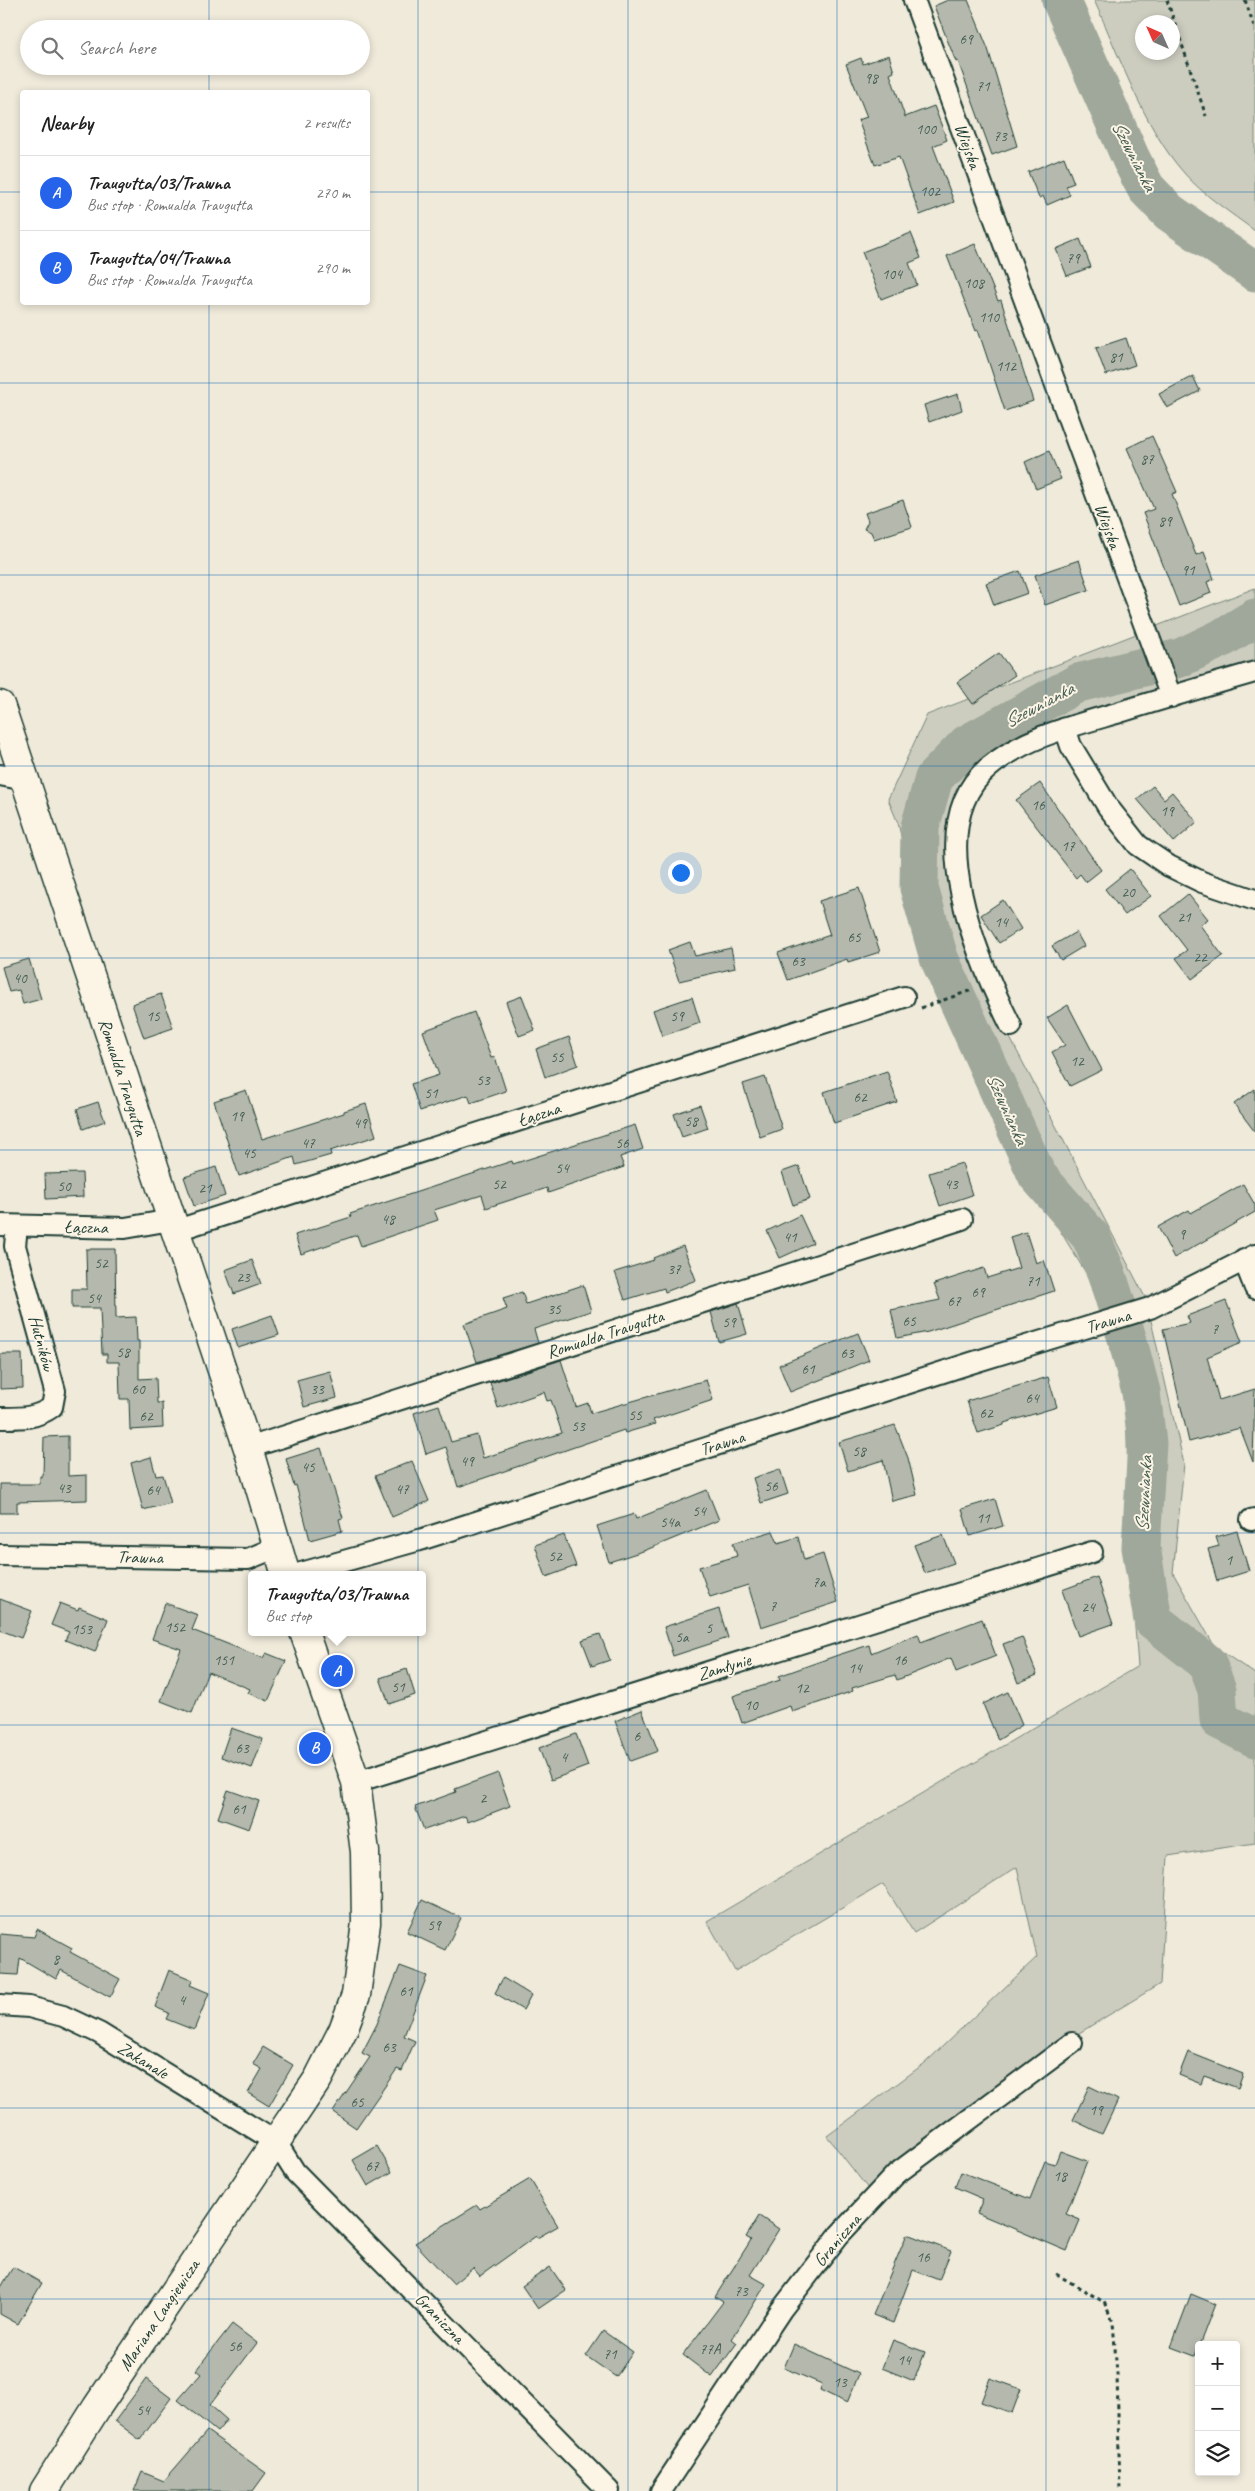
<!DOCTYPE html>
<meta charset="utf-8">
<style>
body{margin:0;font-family:Caveat,sans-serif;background:#f2f2f2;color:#222}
.controls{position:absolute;right:15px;bottom:15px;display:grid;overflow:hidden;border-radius:5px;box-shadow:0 2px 8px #0003}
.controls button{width:45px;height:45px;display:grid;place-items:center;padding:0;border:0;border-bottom:1px solid #e0e0e0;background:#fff;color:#222;font:25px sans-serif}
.compass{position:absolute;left:1135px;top:15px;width:45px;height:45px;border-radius:50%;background:#fff;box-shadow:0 2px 8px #0003;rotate:315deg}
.you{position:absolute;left:680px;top:872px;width:18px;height:18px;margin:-12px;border:4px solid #fff;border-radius:50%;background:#1a73e8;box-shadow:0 0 0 8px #1a73e833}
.badge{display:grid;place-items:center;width:32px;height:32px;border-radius:50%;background:#2563eb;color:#fff;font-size:16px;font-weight:700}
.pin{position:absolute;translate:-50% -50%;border:2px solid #fff;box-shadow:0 1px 5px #0006}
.popup{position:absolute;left:248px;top:1571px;width:178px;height:65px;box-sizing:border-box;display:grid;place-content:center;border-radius:5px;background:#fff;filter:drop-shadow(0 1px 4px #0005);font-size:16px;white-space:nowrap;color:#767676}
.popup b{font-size:19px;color:#222}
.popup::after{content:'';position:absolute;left:50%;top:100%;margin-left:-10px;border:10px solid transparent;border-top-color:#fff}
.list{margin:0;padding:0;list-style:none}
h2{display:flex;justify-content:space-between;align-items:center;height:65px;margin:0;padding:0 20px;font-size:21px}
h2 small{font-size:16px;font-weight:400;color:#767676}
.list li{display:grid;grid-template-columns:32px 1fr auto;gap:15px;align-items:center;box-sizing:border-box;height:75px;padding:0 20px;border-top:1px solid #e0e0e0}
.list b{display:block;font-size:19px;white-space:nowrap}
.list p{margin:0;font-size:16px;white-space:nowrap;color:#767676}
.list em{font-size:16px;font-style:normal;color:#767676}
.icon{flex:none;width:28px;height:28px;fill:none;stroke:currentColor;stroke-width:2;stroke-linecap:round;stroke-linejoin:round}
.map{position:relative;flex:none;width:1255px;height:2491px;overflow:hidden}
.search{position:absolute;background:#fff;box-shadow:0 2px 8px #0003;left:20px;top:20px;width:350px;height:55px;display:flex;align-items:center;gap:12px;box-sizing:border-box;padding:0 18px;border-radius:28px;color:#767676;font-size:19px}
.panel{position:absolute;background:#fff;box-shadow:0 2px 8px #0003;left:20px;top:90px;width:350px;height:215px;border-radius:5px}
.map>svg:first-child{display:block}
</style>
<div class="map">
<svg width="1255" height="2491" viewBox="0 0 1255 2491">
<rect width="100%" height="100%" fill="#efeada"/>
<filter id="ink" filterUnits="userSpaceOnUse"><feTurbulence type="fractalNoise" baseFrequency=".02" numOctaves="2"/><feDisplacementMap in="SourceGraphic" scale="10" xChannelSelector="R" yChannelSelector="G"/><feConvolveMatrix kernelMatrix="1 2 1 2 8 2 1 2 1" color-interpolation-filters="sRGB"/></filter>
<g filter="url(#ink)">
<!-- green -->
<path fill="#cccdbf" stroke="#76857a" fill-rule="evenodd" d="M1094 0H1255V231C1231 213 1203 195 1184 173 1144 128 1119 55 1094 0ZM1142 22H1172V52H1142Z
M1255 588V660L1078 716 1008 745 975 768 955 807 948 871 969 959 1146 1299 1184 1464 1173 1573 1215 1647 1255 1674V1843L1168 1856 1160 1984 1079 2033 896 2163 869 2190 827 2136 925 2063 1037 1957 1017 1867 914 1933 883 1884 735 1971 707 1921 1138 1666 1129 1551 1126 1382 1097 1291 1059 1229 990 1105 935 984 898 823 888 799 927 715Z"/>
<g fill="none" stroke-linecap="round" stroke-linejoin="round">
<!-- river -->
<path stroke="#9fa89a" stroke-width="39" d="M1061 0 1131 159 1146 188 1169 212 1255 272
M1255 618 1222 638 1180 658 1078 683 967 744 934 778 920 827 919 888 939 958 1037 1175 1091 1237 1106 1272 1127 1338 1141 1392 1147 1443 1141 1547 1153 1620 1207 1663 1217 1690 1219 1720 1255 1738"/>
</g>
<!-- building -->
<path fill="#b5b9ad" stroke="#1f3d34" d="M948 0H968L988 49 1017 146 992 155 958 61 956 62 934 6Z
M889 55 894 72 890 74 905 117 934 106 947 140 933 146 954 202 920 215 899 157 875 165 858 120 867 117 846 64 861 58 863 64Z
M1064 157 1074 183 1066 186 1070 195 1047 205 1043 196 1039 198 1028 172Z
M911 233 921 258 909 263 917 285 881 299 862 252Z
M1080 239 1091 267 1067 276 1056 249Z
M975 244 998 301 1001 300 1033 401 1005 411 978 330 976 331 947 256Z
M1126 338 1135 365 1106 375 1096 348Z
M1193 376 1200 391 1167 408 1159 394Z
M958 394 962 410 929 422 924 405Z
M1152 436 1177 492 1172 494 1196 555 1204 552 1214 579 1207 582 1211 593 1179 606 1143 513 1154 509 1127 448Z
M1049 451 1061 479 1036 489 1025 462Z
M903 500 912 527 874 539 871 532 864 529 868 521 865 513Z
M1079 560 1089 590 1045 605 1035 575Z
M1020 571 1028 593 994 605 986 583Z
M999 653 1015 675 973 704 957 682Z
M1040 783 1101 870 1086 882 1080 874 1076 878 1016 800Z
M1153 786 1164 799 1172 792 1197 822 1174 842 1137 799Z
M1130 869 1151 896 1125 915 1105 889Z
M859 888 880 952 848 962 847 959 788 980 778 953 830 935 819 901Z
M1188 894 1208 919 1200 925 1223 956 1192 979 1176 958 1187 950 1161 916Z
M1003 900 1021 929 999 943 981 915Z
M1076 932 1084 946 1061 960 1052 946Z
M690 942 695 956 731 948 735 968 679 981 668 950Z
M29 959 41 999 23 1004 19 990 9 992 2 967Z
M161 994 173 1028 144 1038 132 1004Z
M522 996 535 1030 519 1036 506 1002Z
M692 997 700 1023 662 1036 653 1010Z
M1068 1005 1102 1070 1070 1086 1052 1052 1065 1045 1047 1018Z
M474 1012 491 1058 495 1057 506 1091 471 1103 468 1095 420 1111 411 1084 439 1075 423 1031Z
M569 1037 578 1065 545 1077 536 1049Z
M887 1071 897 1102 834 1123 824 1092Z
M765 1077 782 1129 760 1137 743 1084Z
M1255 1089V1132L1234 1104Z
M246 1090 262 1139 344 1113V1111L366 1104 376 1136 330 1151 331 1155 296 1165 294 1157 239 1176 214 1101Z
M98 1102 105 1121 83 1129 77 1109Z
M700 1105 708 1128 682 1137 674 1114Z
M635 1125 643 1149 620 1157 624 1167 548 1193 547 1188 486 1208 482 1195 434 1210 438 1220 361 1246 357 1235 301 1254 295 1235 351 1217 350 1214 512 1161 513 1164Z
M962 1163 972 1195 940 1206 929 1173Z
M799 1166 810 1199 793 1205 782 1172Z
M216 1167 225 1196 194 1206 184 1177Z
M82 1173 83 1197 46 1199 45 1174Z
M1243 1184 1255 1205V1212L1174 1258 1158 1227 1189 1210 1191 1213Z
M800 1215 813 1243 780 1258 767 1231Z
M1026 1232 1036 1263 1044 1260 1054 1291 928 1332 897 1338 891 1310 940 1300 934 1284 984 1268 987 1278 1019 1268 1010 1237Z
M683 1246 696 1280 665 1292 664 1288 625 1300 615 1272 654 1260 653 1258Z
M86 1249H115L116 1318 136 1317 137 1341H139V1379L156 1378 157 1403H162L163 1428 130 1430 129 1399H120L119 1362H107V1354H102L100 1308H72V1289H87Z
M252 1260 261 1284 234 1294 225 1270Z
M583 1285 591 1311 534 1329 538 1343 477 1362 464 1324 507 1309 503 1298 522 1292 526 1304Z
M1226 1301 1242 1342 1207 1357 1219 1400 1255 1389 1253 1462 1240 1428 1189 1442 1163 1329 1190 1323 1187 1316Z
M738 1303 747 1334 719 1342 711 1312Z
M272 1315 279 1335 238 1348 232 1329Z
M858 1333 869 1360 790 1392 779 1365Z
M0 1354H22L23 1388 0 1389Z
M561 1360 576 1407 588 1403 591 1413 706 1380 713 1400 653 1420 655 1424 625 1433 624 1430 458 1487 446 1447 426 1454 414 1413 439 1405 451 1442 477 1435 483 1458 562 1433 551 1400 547 1401 544 1392 498 1408 490 1383Z
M330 1371 337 1398 304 1407 297 1380Z
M1048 1377 1057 1407 1004 1423V1425L978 1433 967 1401Z
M895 1425 908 1458 917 1495 892 1501 883 1460 848 1471 839 1442Z
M68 1436V1476L87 1475V1500L17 1502V1513H0V1484H40V1476H43L44 1437Z
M321 1448 343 1518 339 1519 342 1531 310 1540 296 1485 294 1486 286 1459Z
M151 1457 156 1476 163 1475 171 1503 143 1510 131 1463Z
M412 1461 429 1501 392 1517 375 1476Z
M780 1469 788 1494 761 1503 753 1478Z
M707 1490 719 1520 646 1550 609 1562 597 1526 634 1514 636 1519Z
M995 1499 1003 1526 970 1536 962 1509Z
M773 1531 778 1543 798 1537 804 1560 823 1554 838 1602 761 1627 748 1585 710 1597 699 1567 737 1556 733 1543Z
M1237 1531 1249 1571 1217 1581 1208 1549 1219 1546 1216 1537Z
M564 1535 576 1566 546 1577 535 1545Z
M943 1535 954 1563 925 1573 914 1545Z
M1097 1577 1113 1624 1078 1636 1062 1590Z
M0 1599 32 1611 21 1638 0 1630Z
M60 1603 78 1610 79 1607 108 1619 95 1652 65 1640 69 1632 51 1625Z
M165 1603 198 1615 192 1630 263 1658 266 1653 286 1661 268 1701 248 1693 250 1689 208 1672 192 1713 161 1701 181 1649 152 1639Z
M719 1609 728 1638 673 1656 664 1627Z
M982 1619 996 1656 956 1672 951 1658 897 1680 895 1675 852 1688 853 1691 792 1712 790 1706 742 1723 733 1696 780 1680 779 1676 838 1655 869 1645 871 1653 918 1634 921 1642Z
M600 1634 610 1660 592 1666 582 1640Z
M1022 1637 1037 1675 1018 1683 1003 1644Z
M407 1669 415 1695 389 1704 380 1678Z
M1008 1692 1022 1725 998 1740 983 1704Z
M642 1710 658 1751 630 1761 615 1721Z
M231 1728 263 1739 252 1768 221 1757Z
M576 1734 588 1766 551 1780 539 1748Z
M498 1773 510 1806 468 1822 465 1816 424 1830 415 1807 456 1792 455 1789Z
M228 1790 259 1801 249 1829 218 1818Z
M422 1900 461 1918 445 1950 407 1932Z
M37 1929 72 1948 70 1952 120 1979 110 1997 61 1970 56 1979 20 1958 18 1975 0 1974V1934L34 1937Z
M400 1966 427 1976 404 2036 415 2041 402 2071 397 2069 356 2128 333 2112 370 2057 362 2053 377 2024Z
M169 1970 193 1980 190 1985 209 1993 194 2030 166 2019 169 2013 155 2007Z
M503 1978 531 1995 523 2010 495 1993Z
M263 2047 293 2065 269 2106 248 2093 262 2069 253 2064Z
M1188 2052 1243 2074 1238 2088 1204 2076 1201 2084 1179 2075Z
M1089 2086 1118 2100 1102 2134 1073 2120Z
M377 2146 392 2172 368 2186 353 2160Z
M1060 2151 1087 2161 1066 2214 1080 2220 1067 2251 977 2213 983 2199 955 2187 961 2172 1030 2199 1045 2161 1055 2164Z
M530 2179 558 2226 537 2238 536 2236 480 2276 473 2268 453 2284 415 2243 477 2205 480 2209Z
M759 2216 779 2229 750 2275 766 2284 732 2339 737 2343 712 2377 683 2355 723 2302 715 2297 751 2240 746 2237Z
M907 2234 951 2251 939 2280 913 2270 893 2323 873 2315Z
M13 2267 42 2283 18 2324 0 2314V2289Z
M550 2267 566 2290 538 2309 522 2286Z
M1191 2294 1215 2304 1195 2356 1171 2347Z
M232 2324 257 2343 210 2405 227 2420 217 2432 178 2400 201 2374 196 2370Z
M603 2331 633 2352 616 2377 586 2356Z
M893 2340 925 2352 914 2381 882 2368Z
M794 2344 859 2374 847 2403 820 2390 822 2384 784 2368Z
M990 2378 1021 2389 1012 2413 981 2402Z
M146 2379 171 2398 140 2440 115 2421Z
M207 2431 266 2473 253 2491H134L142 2472 164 2481Z"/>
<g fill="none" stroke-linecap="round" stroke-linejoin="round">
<defs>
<path id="minor" d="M914 0 1171 697
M1065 728 1071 746 1108 807 1138 845 1169 866 1202 882 1255 900
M0 775 25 780
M1011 1026C979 962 919 826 988 768 1024 737 1076 725 1120 712 1165 698 1210 685 1255 672
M0 1225 125 1228 171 1220
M174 1231 904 997
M1244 1260 1255 1288
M0 1418C20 1418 35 1419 52 1407L55 1391 15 1246 17 1226
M248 1448 962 1219
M1251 1520 1255 1519
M0 1555 248 1559 277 1547
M294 1575 423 1539 971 1363 1150 1308 1255 1255
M356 1782 1092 1552
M0 2005 29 2007 63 2016 99 2033 276 2142 295 2172 609 2491
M661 2491 781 2310 839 2235 896 2174 1072 2043"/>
<path id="secondary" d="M0 705 248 1448 286 1575
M44 2491 97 2407 318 2079 343 2030 356 1995 366 1923 365 1852 356 1782 304 1632"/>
</defs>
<!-- minor casing -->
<use href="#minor" stroke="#1f3d34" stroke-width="24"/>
<!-- secondary casing -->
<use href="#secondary" stroke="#1f3d34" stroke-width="31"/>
<!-- path -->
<path stroke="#1f3d34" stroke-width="3" stroke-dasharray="4 4" stroke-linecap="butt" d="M1167 0 1206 116
M1245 0 1255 29
M921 1008 972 990
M1056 2274 1104 2302 1113 2322 1117 2374 1120 2491"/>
<!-- minor -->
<use href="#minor" stroke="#fcf5e5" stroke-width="20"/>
<!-- secondary -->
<use href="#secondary" stroke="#fcf5e5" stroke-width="28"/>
</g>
</g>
<!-- grid -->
<path fill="none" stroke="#1f6fb2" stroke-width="1" stroke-opacity="0.55" d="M209 0V29M418 0V2491M628 0V2491M837 0V2491M1046 0V2491M209 66V92M0 192H22M368 192H1255M209 302V2491M0 383H1255M0 575H1255M0 766H1255M0 958H1255M0 1150H1255M0 1341H1255M0 1533H1255M0 1725H1255M0 1916H1255M0 2108H1255M0 2299H1255"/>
<g text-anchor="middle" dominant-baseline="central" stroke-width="4" stroke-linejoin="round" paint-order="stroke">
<!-- number labels -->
<g font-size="15" fill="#445c52">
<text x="966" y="39">69</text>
<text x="871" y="78">98</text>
<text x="983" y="86">71</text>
<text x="926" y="129">100</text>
<text x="1000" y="136">73</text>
<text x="930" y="191">102</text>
<text x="1073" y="258">79</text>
<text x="892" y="274">104</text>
<text x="974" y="283">108</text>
<text x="989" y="317">110</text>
<text x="1116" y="357">81</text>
<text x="1006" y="366">112</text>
<text x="1147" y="459">87</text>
<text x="1165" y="521">89</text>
<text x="1188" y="570">91</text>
<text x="1038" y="805">16</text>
<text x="1167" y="811">19</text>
<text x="1068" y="846">17</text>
<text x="1128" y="892">20</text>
<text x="1184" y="917">21</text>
<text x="1001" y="922">14</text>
<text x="854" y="937">65</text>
<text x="1200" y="957">22</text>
<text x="798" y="961">63</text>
<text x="20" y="978">40</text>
<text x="153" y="1016">15</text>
<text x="677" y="1016">59</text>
<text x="557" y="1057">55</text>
<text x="1077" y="1061">12</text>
<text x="483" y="1080">53</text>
<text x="431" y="1093">51</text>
<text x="860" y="1097">62</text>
<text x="237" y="1116">19</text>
<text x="691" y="1121">58</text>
<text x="360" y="1123">49</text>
<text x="308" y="1143">47</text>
<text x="622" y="1143">56</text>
<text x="249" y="1153">45</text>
<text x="562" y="1168">54</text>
<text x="499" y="1184">52</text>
<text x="951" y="1184">43</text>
<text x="64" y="1186">50</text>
<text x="205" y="1188">21</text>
<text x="388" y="1219">48</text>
<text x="1182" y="1234">9</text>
<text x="790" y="1237">41</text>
<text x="101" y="1263">52</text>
<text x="674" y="1269">37</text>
<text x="243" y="1277">23</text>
<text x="1033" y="1281">71</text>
<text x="978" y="1292">69</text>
<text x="94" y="1298">54</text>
<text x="954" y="1301">67</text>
<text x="554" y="1309">35</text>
<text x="909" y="1321">65</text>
<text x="729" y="1322">59</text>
<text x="1215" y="1329">7</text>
<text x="123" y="1352">58</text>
<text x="847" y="1353">63</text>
<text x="808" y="1369">61</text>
<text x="138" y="1389">60</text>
<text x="317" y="1389">33</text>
<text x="1032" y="1398">64</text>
<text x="986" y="1413">62</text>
<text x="635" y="1415">55</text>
<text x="146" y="1416">62</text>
<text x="578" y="1426">53</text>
<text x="859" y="1451">58</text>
<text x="467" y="1461">49</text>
<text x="308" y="1467">45</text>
<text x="771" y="1486">56</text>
<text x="64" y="1488">43</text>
<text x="402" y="1489">47</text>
<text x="153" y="1490">64</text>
<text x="699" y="1511">54</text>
<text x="983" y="1518">11</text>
<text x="670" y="1522">54a</text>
<text x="555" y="1556">52</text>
<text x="1229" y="1560">1</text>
<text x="819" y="1582">7a</text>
<text x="773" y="1606">7</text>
<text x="1088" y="1607">24</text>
<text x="175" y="1627">152</text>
<text x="709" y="1628">5</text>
<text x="82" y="1629">153</text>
<text x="682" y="1637">5a</text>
<text x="224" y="1660">151</text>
<text x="900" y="1660">16</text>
<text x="855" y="1668">14</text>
<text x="398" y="1687">51</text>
<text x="802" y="1688">12</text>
<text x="751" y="1705">10</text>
<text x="637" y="1736">6</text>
<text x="242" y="1748">63</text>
<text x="564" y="1757">4</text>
<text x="483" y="1798">2</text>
<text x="239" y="1809">61</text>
<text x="434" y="1925">59</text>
<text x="56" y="1959">8</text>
<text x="406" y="1991">61</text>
<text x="182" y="2000">4</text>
<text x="389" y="2047">63</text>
<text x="357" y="2102">65</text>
<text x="1096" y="2110">19</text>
<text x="372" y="2166">67</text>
<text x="1060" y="2176">18</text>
<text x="923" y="2257">16</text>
<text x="741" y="2291">73</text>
<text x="235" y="2346">56</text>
<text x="710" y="2349">77A</text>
<text x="610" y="2354">71</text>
<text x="904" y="2360">14</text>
<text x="840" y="2382">13</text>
<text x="143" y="2410">54</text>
</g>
<!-- street labels -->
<g font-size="18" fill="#1f3d34" stroke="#fcf5e5">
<text transform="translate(968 146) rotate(70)">Wiejska</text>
<text transform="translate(1108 526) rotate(70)">Wiejska</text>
<text transform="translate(123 1077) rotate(72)">Romualda Traugutta</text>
<text transform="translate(539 1114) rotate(-18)">Łączna</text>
<text transform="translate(86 1227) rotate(1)">Łączna</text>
<text transform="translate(1108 1321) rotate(-17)">Trawna</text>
<text transform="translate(605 1334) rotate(-18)">Romualda Traugutta</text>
<text transform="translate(42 1343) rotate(75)">Hutników</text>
<text transform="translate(722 1443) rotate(-18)">Trawna</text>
<text transform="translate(140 1557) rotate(1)">Trawna</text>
<text transform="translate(724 1667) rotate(-17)">Zamłynie</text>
<text transform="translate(143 2060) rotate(31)">Zakanale</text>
<text transform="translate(837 2240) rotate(-50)">Graniczna</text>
<text transform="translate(159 2315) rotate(-56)">Mariana Langiewicza</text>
<text transform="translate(440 2318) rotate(46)">Graniczna</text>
</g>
<!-- water labels -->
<g font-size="19" font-style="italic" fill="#455d53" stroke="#fcf5e5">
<text transform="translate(1134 156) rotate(63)">Szewnianka</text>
<text transform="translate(1039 705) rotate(-28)">Szewnianka</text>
<text transform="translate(1007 1109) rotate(66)">Szewnianka</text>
<text transform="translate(1144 1494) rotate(-87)">Szewnianka</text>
</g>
</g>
</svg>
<div class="controls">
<button>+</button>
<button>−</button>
<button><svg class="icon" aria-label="layers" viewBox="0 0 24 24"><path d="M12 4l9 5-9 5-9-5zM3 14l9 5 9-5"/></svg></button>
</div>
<svg class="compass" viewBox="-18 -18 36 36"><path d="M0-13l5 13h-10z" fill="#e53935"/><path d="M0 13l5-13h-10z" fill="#767676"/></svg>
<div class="you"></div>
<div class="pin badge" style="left:337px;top:1671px">A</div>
<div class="popup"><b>Traugutta/03/Trawna</b>Bus stop</div>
<div class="pin badge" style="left:315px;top:1748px">B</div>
<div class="search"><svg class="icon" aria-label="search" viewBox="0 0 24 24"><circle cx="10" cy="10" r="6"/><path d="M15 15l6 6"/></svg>Search here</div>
<section class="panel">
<h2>Nearby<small>2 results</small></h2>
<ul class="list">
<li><span class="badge">A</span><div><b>Traugutta/03/Trawna</b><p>Bus stop · Romualda Traugutta</p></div><em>270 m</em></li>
<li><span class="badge">B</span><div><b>Traugutta/04/Trawna</b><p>Bus stop · Romualda Traugutta</p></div><em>290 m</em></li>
</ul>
</section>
</div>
